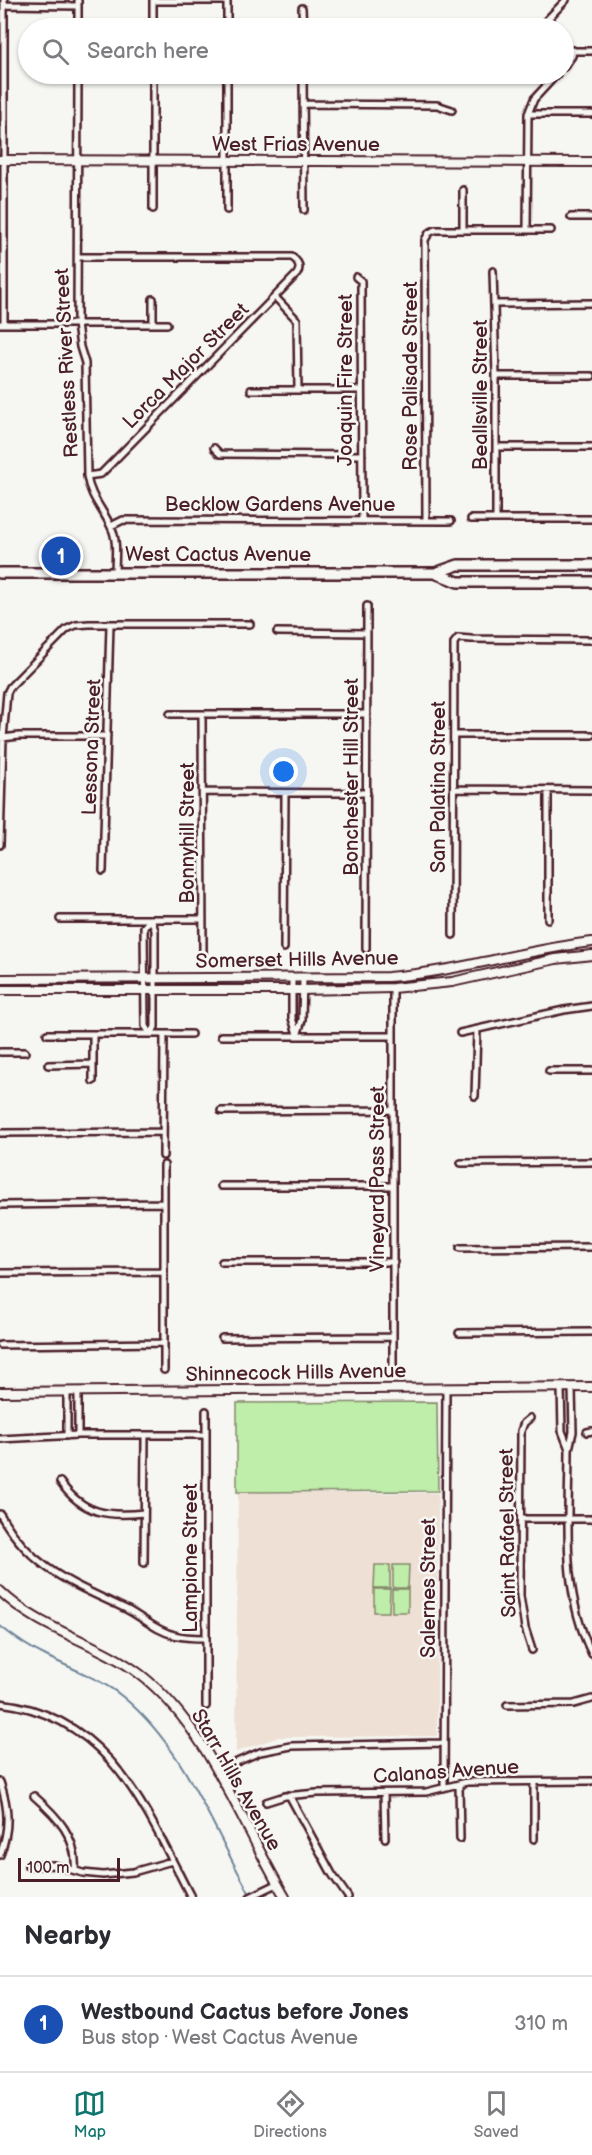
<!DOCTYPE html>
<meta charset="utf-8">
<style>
body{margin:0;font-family:"Balsamiq Sans",sans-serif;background:#f2f2f3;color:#2b2b33}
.scale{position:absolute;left:18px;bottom:15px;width:102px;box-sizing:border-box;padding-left:6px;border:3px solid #4a1f2b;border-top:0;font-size:16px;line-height:21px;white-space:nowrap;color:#4a1f2b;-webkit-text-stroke:4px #f6f6f2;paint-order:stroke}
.you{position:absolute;left:284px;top:772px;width:21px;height:21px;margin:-15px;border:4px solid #fff;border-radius:50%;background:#1a73e8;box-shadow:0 0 0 9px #1a73e833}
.badge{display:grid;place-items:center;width:39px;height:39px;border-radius:50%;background:#0f766e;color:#fff;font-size:20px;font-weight:700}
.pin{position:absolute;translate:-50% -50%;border:3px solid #fff;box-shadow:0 2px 6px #0006}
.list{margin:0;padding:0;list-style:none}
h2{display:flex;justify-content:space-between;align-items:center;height:78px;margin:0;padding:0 24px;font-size:26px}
h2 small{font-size:20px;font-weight:400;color:#7c7c81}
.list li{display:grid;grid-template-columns:39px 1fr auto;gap:18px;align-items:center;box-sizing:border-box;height:96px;padding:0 24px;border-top:2px solid #e1e1e2}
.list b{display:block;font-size:22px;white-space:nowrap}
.list p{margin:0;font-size:20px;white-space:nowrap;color:#7c7c81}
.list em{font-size:20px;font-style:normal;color:#7c7c81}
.icon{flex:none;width:33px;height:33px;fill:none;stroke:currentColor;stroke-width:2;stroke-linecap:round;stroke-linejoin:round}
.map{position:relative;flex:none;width:592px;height:1897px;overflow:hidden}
.search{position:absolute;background:#fff;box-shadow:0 2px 4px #0004;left:18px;right:18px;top:18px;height:66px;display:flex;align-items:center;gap:15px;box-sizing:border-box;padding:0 21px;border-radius:33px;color:#7c7c81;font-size:22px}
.sheet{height:174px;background:#fff}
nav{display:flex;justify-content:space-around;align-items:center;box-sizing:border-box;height:84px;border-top:2px solid #e1e1e2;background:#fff;font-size:16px;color:#7c7c81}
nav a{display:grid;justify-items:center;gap:3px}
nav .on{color:#0f766e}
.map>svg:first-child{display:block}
</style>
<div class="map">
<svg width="592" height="1897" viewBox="0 0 592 1897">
<rect width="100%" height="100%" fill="#f6f6f2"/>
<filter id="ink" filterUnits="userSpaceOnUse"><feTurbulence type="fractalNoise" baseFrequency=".0167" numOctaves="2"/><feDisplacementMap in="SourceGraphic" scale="12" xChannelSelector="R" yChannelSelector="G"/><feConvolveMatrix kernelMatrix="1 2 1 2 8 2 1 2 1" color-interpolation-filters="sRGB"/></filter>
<g filter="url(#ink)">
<!-- built -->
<path fill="#eee0d4" d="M238 1493H438L437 1736 279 1737 236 1752Z"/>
<!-- green -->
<path fill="#bfedaa" stroke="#84866a" stroke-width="1.5" d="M437 1402 438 1491 237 1492V1403Z
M375 1565H390V1588H374Z
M393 1565H409L408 1588H393Z
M374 1589H390L389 1612H374Z
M392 1589H408V1612H392Z"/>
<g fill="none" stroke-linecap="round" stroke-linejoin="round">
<!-- stream -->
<path stroke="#6c8499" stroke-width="2" d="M0 1626C15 1638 29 1648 46 1656 72 1669 101 1679 123 1697 186 1749 212 1828 251 1896"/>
<defs>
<path id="street" d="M153 1H227
M4 5 78 6
M302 8 303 28
M78 28V0
M153 28V0
M227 28V0
M539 28 566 0
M564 51H592
M564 67 572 56 573 50
M78 74 77 324 80 347 85 363 87 476C90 497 103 509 111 527 118 540 115 558 115 573
M303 74 304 210
M303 104 437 105 452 110
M528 114H592
M463 190V230
M153 209V74
M227 210V74
M571 217H592
M527 230 528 114 534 99 557 74
M78 257H292C299 262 301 267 297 274L101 474 87 476
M493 271 496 376V519
M356 277 361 281 362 520
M275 297 297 320 298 390
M495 304 592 303
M0 324H167
M4 324V0
M153 324V299
M496 376H592
M251 390H361
M496 447H592
M214 448 220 454 362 455
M471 519H592
M426 521 425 240 429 233 435 230H551
M111 526 123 520 451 521
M277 632 367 633
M170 714H367
M202 714 203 953
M454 735H592
M2 738 19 736H107
M454 789 592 790
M203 792 367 793
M0 845 3 738 7 693 10 687 67 629 76 625 89 624H250
M103 871 110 624
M60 919H203
M151 919 155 930V1027L151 1034 145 1026 144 927Z
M548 919V790
M453 935 454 643 458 638 471 639 592 640
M284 948 285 793
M366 949 367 606
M292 978V1018L297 1034
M393 988V1371
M460 1033 564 1010 592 1006
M47 1034H191
M93 1034V1081
M221 1036H392
M297 1036 302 1020 303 978
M0 1052H25
M48 1065 93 1064
M549 1071H592
M475 1096 477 1030
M221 1111 392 1110
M0 1133 163 1132
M163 1156 164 1034
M461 1163 592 1162
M164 1165V1370
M221 1186H393
M0 1205 164 1203
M460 1248 592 1247
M222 1262H394
M0 1273 164 1272
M459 1333 592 1332
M222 1338 393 1337
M0 1345 164 1343
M561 1388 562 1431 569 1449
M572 1388 573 1432 569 1449C569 1518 560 1590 592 1654
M67 1391V1436
M78 1391V1435
M530 1418 524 1423 521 1431 520 1596 525 1628 532 1650
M587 1432 592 1431
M0 1439 78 1435H206
M60 1482C83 1514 107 1517 144 1513
M0 1514C32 1570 72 1583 126 1609 142 1617 156 1631 174 1635 184 1638 195 1638 206 1638
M521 1519H592
M144 1563 145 1436
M0 1703C111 1716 146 1811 191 1897
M507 1705 574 1704 592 1699
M206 1706V1411
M216 1771 260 1752 291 1746 443 1743
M0 1782C9 1808 10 1829 0 1855
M459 1785 460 1839
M444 1788 446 1388
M384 1793 385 1838
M289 1795 332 1874 348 1897
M34 1796C57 1816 78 1838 75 1870
M266 1802 285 1796 317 1793 426 1792 467 1782 592 1781
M534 1839V1782
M28 1866 54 1865 83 1873 103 1875 133 1872 172 1861
M250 1897 277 1884"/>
<path id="secondary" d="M0 160 592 162
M0 979 388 977C457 972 523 950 592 942
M0 990H300L393 988 452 982 556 959 592 955
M0 1392 592 1387
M0 1591C41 1631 97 1641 141 1675 208 1727 242 1825 285 1897"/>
<path id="primary" d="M0 573H435L458 565H592
M435 573 458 582H592"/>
</defs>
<!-- street casing -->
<use href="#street" stroke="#4a1f2b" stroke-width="10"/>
<!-- secondary casing -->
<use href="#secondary" stroke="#4a1f2b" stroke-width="12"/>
<!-- primary casing -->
<use href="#primary" stroke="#4a1f2b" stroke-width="14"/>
<!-- street -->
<use href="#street" stroke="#f6f6f2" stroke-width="5"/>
<!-- secondary -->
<use href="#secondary" stroke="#f6f6f2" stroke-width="8"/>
<!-- primary -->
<use href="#primary" stroke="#f6f6f2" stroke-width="9"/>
</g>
</g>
<g text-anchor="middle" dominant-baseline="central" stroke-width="5" stroke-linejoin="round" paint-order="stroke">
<!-- street labels -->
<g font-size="20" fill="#4a1f2b" stroke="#f6f6f2">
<text x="296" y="145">West Frias Avenue</text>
<text transform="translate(67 363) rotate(-93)">Restless River Street</text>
<text transform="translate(186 366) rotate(-45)">Lorca Major Street</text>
<text transform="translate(411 376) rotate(-90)">Rose Palisade Street</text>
<text transform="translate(346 380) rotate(-90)">Joaquin Fire Street</text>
<text transform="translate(481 395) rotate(-90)">Beallsville Street</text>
<text x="280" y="505">Becklow Gardens Avenue</text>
<text x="218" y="555">West Cactus Avenue</text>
<text transform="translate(92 747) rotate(-88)">Lessona Street</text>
<text transform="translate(352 777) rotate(-90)">Bonchester Hill Street</text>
<text transform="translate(439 787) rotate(-90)">San Palatina Street</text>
<text transform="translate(188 833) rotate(-90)">Bonnyhill Street</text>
<text transform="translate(297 960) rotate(-1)">Somerset Hills Avenue</text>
<text transform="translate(378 1179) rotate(-90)">Vineyard Pass Street</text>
<text transform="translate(296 1373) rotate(-1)">Shinnecock Hills Avenue</text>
<text transform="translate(508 1533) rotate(-91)">Saint Rafael Street</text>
<text transform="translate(191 1558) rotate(-90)">Lampione Street</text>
<text transform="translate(429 1588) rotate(-90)">Salernes Street</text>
<text transform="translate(446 1772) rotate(-4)">Calanas Avenue</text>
<text transform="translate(236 1780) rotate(60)">Starr Hills Avenue</text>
</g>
</g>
</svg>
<div class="scale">100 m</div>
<div class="you"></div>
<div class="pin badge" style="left:61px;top:556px;background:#1a4fb4">1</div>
<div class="search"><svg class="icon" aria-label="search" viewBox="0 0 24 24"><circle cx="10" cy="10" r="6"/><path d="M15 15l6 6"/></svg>Search here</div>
</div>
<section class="sheet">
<h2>Nearby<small></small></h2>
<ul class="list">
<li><span class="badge" style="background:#1a4fb4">1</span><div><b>Westbound Cactus before Jones</b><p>Bus stop · West Cactus Avenue</p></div><em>310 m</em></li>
</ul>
</section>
<nav>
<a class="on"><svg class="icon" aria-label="map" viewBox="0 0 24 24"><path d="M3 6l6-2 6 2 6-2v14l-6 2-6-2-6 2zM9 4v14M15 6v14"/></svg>Map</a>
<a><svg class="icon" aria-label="directions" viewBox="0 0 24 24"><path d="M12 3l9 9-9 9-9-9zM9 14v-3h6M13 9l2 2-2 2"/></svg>Directions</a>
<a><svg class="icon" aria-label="saved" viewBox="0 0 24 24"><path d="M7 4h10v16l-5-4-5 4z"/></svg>Saved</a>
</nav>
